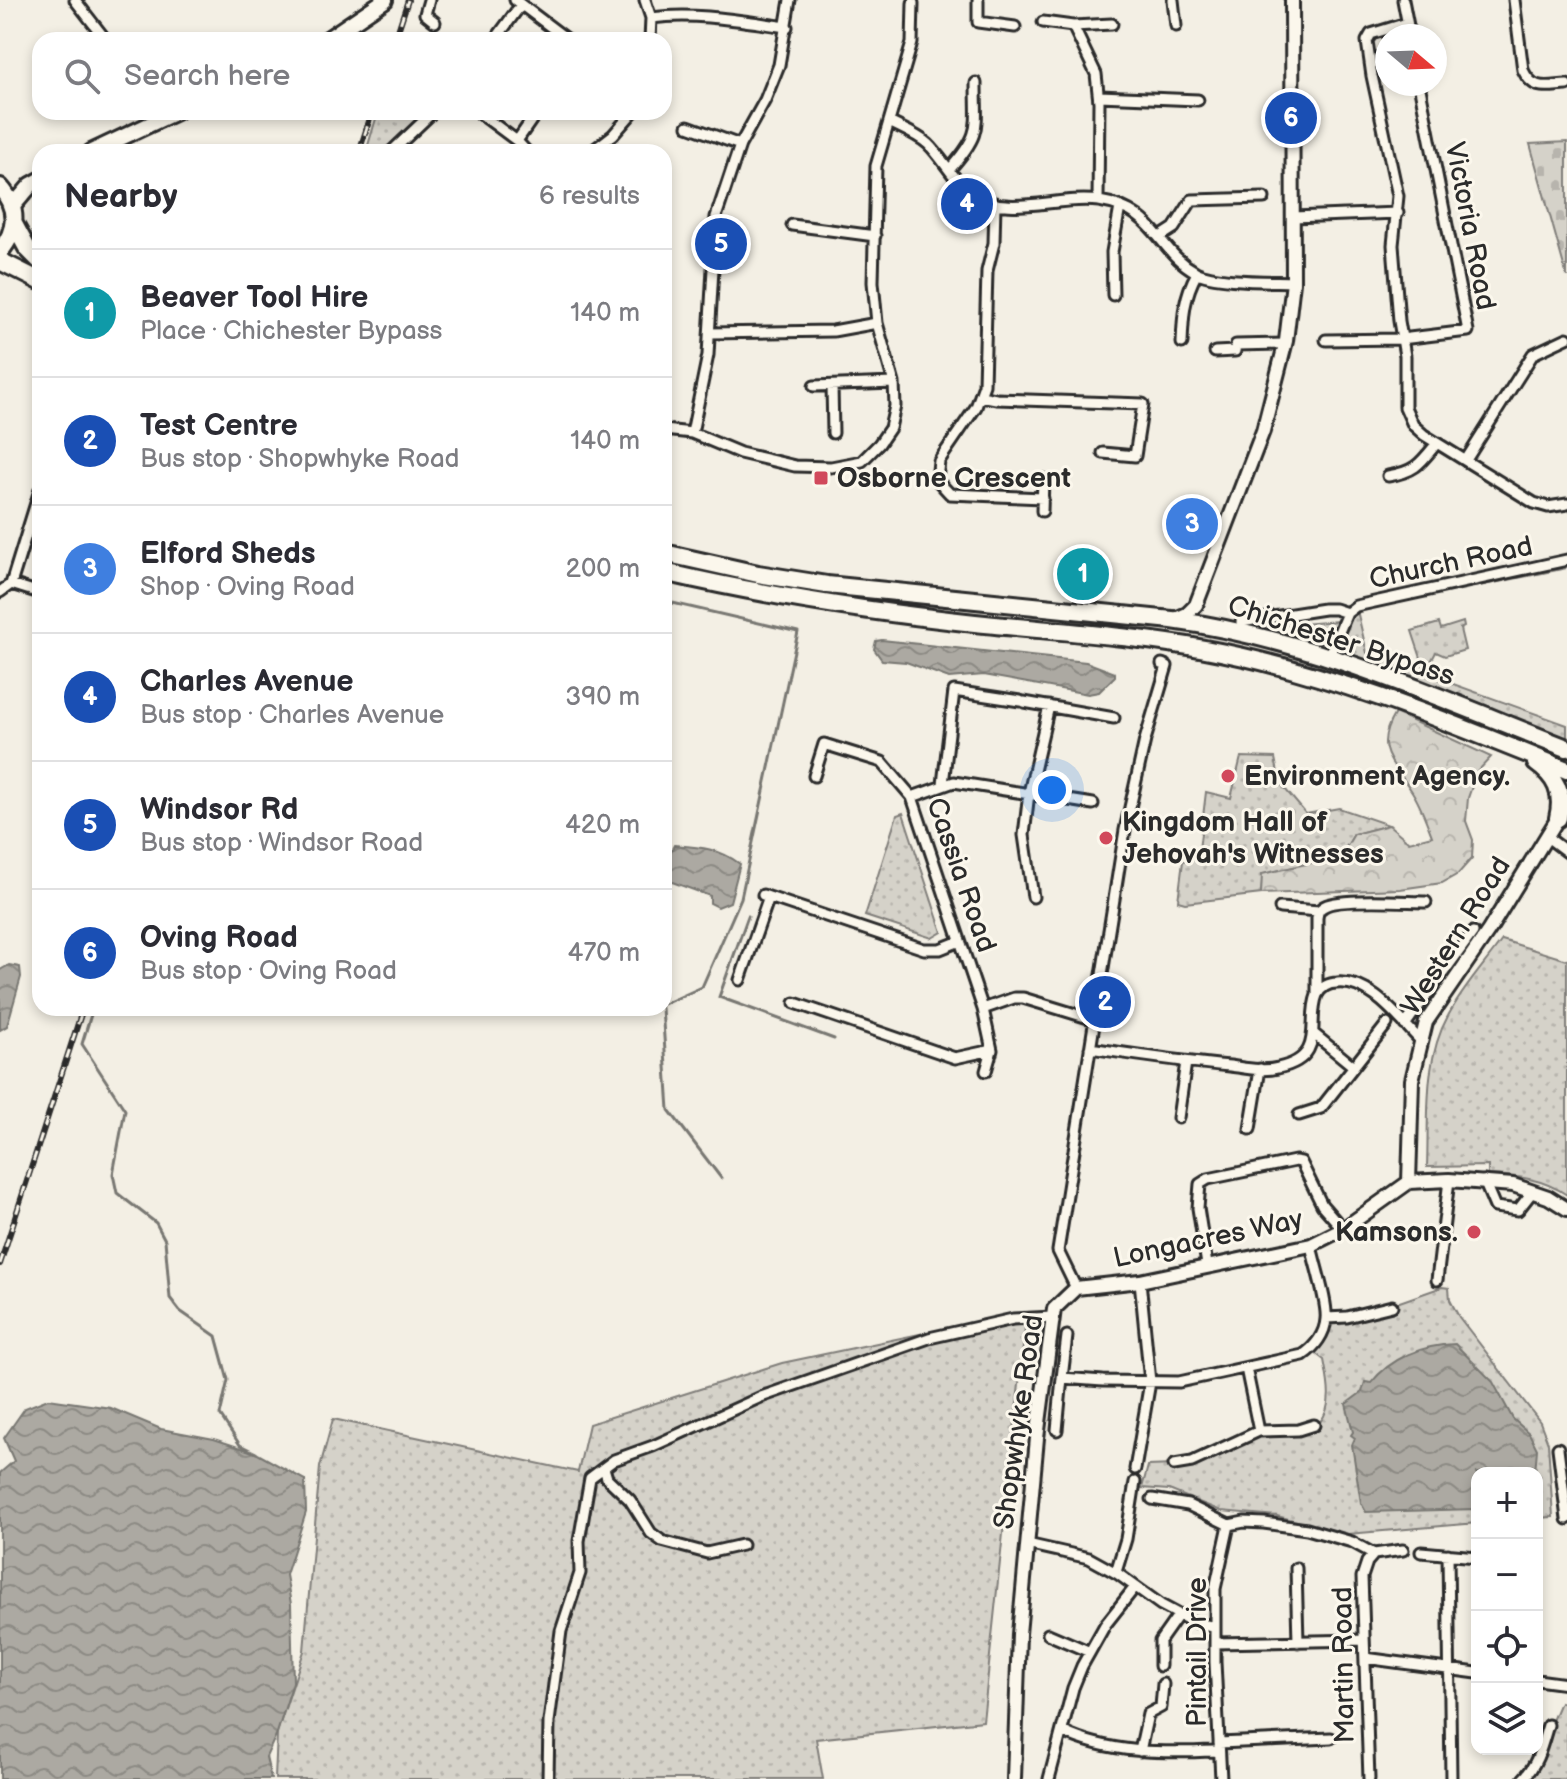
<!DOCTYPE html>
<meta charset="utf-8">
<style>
body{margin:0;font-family:"Balsamiq Sans",sans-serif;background:#f2f2f3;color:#2b2b33}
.controls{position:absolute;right:24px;bottom:24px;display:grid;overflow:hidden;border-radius:16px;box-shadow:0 4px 12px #0003}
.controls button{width:72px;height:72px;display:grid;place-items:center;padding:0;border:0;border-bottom:2px solid #e1e1e2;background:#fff;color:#2b2b33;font:40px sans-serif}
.compass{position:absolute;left:1375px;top:24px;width:72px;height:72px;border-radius:50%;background:#fff;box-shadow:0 4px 12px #0003;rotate:109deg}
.you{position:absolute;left:1052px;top:790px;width:28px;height:28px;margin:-20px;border:6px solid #fff;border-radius:50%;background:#1a73e8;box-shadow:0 0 0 12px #1a73e833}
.badge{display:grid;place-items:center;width:52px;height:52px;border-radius:50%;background:#db2777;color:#fff;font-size:26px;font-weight:700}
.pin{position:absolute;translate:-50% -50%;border:4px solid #fff;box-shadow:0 2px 8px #0006}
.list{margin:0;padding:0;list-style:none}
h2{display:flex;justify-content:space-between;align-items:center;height:104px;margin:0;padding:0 32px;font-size:34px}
h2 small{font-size:26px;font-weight:400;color:#7c7c81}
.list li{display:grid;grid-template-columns:52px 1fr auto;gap:24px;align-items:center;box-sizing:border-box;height:128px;padding:0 32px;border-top:2px solid #e1e1e2}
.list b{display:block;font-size:30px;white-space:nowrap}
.list p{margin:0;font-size:26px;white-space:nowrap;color:#7c7c81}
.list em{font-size:26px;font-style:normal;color:#7c7c81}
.icon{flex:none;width:44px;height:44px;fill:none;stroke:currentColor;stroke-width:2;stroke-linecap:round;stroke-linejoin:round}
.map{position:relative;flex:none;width:1567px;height:1779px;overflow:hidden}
.search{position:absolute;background:#fff;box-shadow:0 4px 12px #0003;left:32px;top:32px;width:640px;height:88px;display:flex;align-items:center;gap:20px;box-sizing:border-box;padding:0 28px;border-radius:24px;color:#7c7c81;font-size:30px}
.panel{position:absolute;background:#fff;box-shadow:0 4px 12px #0003;left:32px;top:144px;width:640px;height:872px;border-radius:24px}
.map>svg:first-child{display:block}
</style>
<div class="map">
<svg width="1567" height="1779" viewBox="0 0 1567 1779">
<defs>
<pattern id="grass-dots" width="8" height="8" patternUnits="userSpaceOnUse" patternTransform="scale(2)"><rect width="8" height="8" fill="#d5d2c9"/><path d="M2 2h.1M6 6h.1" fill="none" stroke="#b7b4ad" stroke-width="1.8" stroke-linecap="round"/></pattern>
<pattern id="forest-crowns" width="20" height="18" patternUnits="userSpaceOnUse" patternTransform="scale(2)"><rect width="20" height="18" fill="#d5d2c9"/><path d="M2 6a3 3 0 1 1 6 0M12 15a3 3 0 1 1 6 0" fill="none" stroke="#b7b4ad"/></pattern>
<pattern id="cemetery-stones" width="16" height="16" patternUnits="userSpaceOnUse" patternTransform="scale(2)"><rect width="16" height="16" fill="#d5d2c9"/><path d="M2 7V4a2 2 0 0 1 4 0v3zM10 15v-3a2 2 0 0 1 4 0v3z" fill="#b7b4ad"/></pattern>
<pattern id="water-waves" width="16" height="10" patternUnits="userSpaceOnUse" patternTransform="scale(2)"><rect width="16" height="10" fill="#aca9a2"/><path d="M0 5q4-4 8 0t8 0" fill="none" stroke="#8c8a84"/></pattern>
</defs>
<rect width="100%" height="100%" fill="#f3efe4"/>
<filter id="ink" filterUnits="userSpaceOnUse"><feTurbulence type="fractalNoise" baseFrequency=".0125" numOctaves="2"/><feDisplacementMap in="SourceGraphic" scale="16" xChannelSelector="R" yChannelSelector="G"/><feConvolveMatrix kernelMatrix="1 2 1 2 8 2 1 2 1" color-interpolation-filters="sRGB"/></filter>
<g filter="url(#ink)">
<!-- grass -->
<path fill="url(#grass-dots)" stroke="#807e7a" stroke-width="2" d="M378 112H417L421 117 388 152H366Z
M1356 606 1367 653 1567 725V743L1341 655C1329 636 1345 621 1356 606Z
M1221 620 1276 626 1337 621 1329 643 1322 647Z
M1463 622 1464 627 1460 629 1465 650 1445 656 1436 652 1428 667H1424L1412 631 1439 623 1441 629Z
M1241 757 1275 758 1280 783 1306 814 1339 808 1389 825 1354 834 1341 856 1263 874 1261 894 1185 903 1178 901 1183 861 1198 858 1206 792 1231 798Z
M903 813 942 932 932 938 865 916 897 815Z
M1502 940 1567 960V1195C1542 1178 1517 1176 1488 1175V1166L1427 1167C1429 1117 1423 1061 1448 1016 1462 989 1484 965 1502 940Z
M1442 1287 1449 1288 1450 1300 1459 1317 1540 1422 1548 1443 1553 1517 1537 1518V1473H1477V1523L1348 1534 1277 1516 1221 1511 1169 1490 1142 1488 1148 1466 1174 1465 1259 1431 1320 1422C1334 1405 1328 1381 1324 1360L1311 1350 1326 1318 1374 1311Z
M1010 1315 1026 1318 983 1721 816 1739 823 1779H275L277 1733 304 1651 320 1467 333 1419 578 1472 589 1424 782 1363Z
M1560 1702 1567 1704V1779H1520L1531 1770Z"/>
<!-- forest -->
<path fill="url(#forest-crowns)" stroke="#807e7a" stroke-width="2" d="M1567 555V568L1474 587 1473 580 1491 577 1492 570Z
M1395 713 1491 757 1477 772 1468 798 1466 821 1473 840 1472 858 1458 874 1442 883 1400 889 1261 894 1262 874 1341 856 1354 834 1389 825 1409 842 1432 836C1426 821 1420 803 1411 790 1391 760 1373 749 1395 713Z"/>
<!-- cemetery -->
<path fill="url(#cemetery-stones)" stroke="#807e7a" stroke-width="2" d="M1567 142V277L1530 144Z"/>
<!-- water -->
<path fill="url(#water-waves)" stroke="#787772" stroke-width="2" d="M882 640 1086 662 1115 673V676L1099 692 1088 694 984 675 949 678 906 662 882 660 874 649 876 641Z
M674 845C699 847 719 848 740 864L730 902 718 907 710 903V896L664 879V864Z
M9 965 20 967 21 977 7 1026 0 1030V970Z
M1455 1344 1493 1382 1513 1419 1529 1433 1537 1449 1535 1473H1477V1509L1366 1512 1361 1503 1352 1445 1355 1438 1351 1435 1353 1432 1346 1404 1362 1392 1365 1382 1371 1383C1391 1358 1422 1345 1455 1344Z
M48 1399 111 1408 161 1429 214 1439 256 1453 305 1480 306 1512 286 1575 291 1604 293 1682 277 1733 266 1757 271 1779H0V1473L14 1461 4 1438 25 1408Z"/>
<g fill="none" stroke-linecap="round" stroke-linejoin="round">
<!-- stream -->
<path stroke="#787772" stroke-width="3" d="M664 601 798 632 741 898 702 987 664 1004
M748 916 719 997 834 1039
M93 1008 82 1044 125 1110 113 1174 117 1193 156 1223 165 1240 170 1298 180 1311 216 1336 228 1380 220 1415 240 1445 256 1453
M662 1008 669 1110 721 1178"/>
<defs>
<path id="street" d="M75 0 106 40
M429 0 425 14 435 22
M515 0 568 40
M645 0 651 18 650 40
M978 0V22L1015 27
M1173 0 1176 26
M1403 0 1410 36
M1514 0 1523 70C1533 92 1547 86 1567 85
M651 18C696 12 742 21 787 27
M1043 22 1073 26 1096 74 1099 102 1098 201
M1407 23 1371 34 1367 41 1372 76 1398 196 1393 245 1399 321 1405 356V407L1413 425 1424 435 1534 503 1548 507 1567 504
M1073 26 1112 24
M495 40 517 10 521 7
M1099 96 1198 100
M478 112 517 141 527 152
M891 123C903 129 918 135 928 144 942 157 957 185 972 195 1009 218 1059 195 1099 201 1157 210 1156 250 1196 272 1215 282 1269 281 1293 282
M688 126 740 145
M517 141 537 112
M391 152 433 112
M591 152 613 135 633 112
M950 169C982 133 976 128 976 83
M995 203 994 243 987 271 984 385 976 407 939 461 937 480 950 494 1043 498
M1293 217 1398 213
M792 225 875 236
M1160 237 1174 228 1192 200 1264 198
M1113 295 1112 252 1120 207
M710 333 833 331 877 323
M1326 340 1401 339 1468 331 1419 84
M1182 343C1183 316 1184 296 1197 273
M1215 352 1235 351 1236 345 1286 344
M814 386 894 383
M832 386 833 433
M981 396 996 399 1143 404 1135 456 1103 453
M664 430 692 433 740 453 795 466 831 467 862 461 879 444 890 428 895 406 894 383 877 323 873 282 876 166 912 43 913 3
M692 433 708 355 716 217 740 145 765 100 779 65 790 0
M1466 460 1533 354 1567 338
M1388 476C1415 472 1420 464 1437 443
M1042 511 1043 479
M11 584 40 593
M0 592 11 584 40 490
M1241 622 1324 609H1335L1347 613
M1328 658 1347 613 1356 606 1567 560
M1024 702 1114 718
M814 776 824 744 882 762 912 797 983 1009 992 1050 986 1071
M943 784 954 691 1020 701
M912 797 954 782 1093 804
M1547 837 1567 852
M763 895 924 949H940L960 941
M1033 897 1024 835 1029 793 1049 706
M1280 908 1319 911
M740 980 769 897
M1317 993V918C1318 912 1318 910 1323 907 1335 897 1407 902 1426 902
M795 1003 955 1058 992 1050
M983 1009 1014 998H1023L1095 1020
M1405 1025 1473 932
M1314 1034 1353 1066
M1090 1048C1137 1055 1183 1062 1230 1066 1245 1068 1263 1072 1278 1068 1328 1057 1306 1022 1317 995 1321 987 1329 983 1337 983 1371 980 1399 1019 1420 1040
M1299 1115 1321 1108 1387 1024
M1178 1118 1186 1062
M1250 1129 1260 1069
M1484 1181 1495 1207 1518 1210 1533 1191
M1207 1265 1198 1208 1200 1184 1208 1179 1295 1161 1301 1162 1322 1205 1343 1229
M1437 1280 1449 1180
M1076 1288 1058 1251 1125 830 1145 740 1167 666 1162 664
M1326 1318 1347 1317 1392 1306
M1246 1368 1259 1431
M1062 1378 1067 1336
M1057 1430 1062 1378 1103 1381 1179 1382 1303 1355C1315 1347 1325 1334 1326 1319 1328 1303 1314 1262 1311 1245
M1558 1448 1567 1519
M1174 1465 1192 1462 1259 1431 1298 1430 1314 1425
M604 1468 607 1478 630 1500 651 1533 662 1541 707 1553 742 1545
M1135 1469 1150 1382 1140 1281
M1152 1499 1188 1505 1229 1525 1244 1522 1264 1523 1307 1529 1352 1542 1374 1554
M1027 1544 1089 1558 1118 1574 1161 1605 1191 1621 1215 1627
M1421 1552 1477 1557
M1374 1554 1403 1550
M1448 1554 1451 1779
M1296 1568 1298 1642
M1116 1572 1126 1539 1135 1482
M1048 1634 1090 1652
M1215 1643 1364 1640
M1365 1658 1477 1673
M1160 1666V1641L1179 1614
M1537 1680 1567 1684
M1062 1731C1108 1754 1165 1753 1215 1751L1219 1753
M1219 1743 1331 1738
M1140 1751 1148 1714 1161 1707 1163 1684
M548 1779 549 1722 561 1631 580 1573 579 1541 590 1478 614 1460 653 1446 761 1397 929 1338 1013 1319 1053 1317
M1049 1779 1073 1688 1082 1666 1105 1625 1135 1587
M1221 1779 1215 1662V1589L1229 1525
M1369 1779 1362 1577 1367 1562 1374 1554
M1523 1779C1538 1764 1542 1745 1548 1725"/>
<path id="secondary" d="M1173 620 1187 614 1196 605 1263 431 1286 341 1293 282 1292 0
M1409 1182 1412 1080 1426 1022 1489 930 1558 818
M1014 1779 1019 1634 1037 1438 1054 1309 1076 1288 1140 1281 1311 1245 1343 1229 1409 1182 1449 1180 1513 1185 1548 1197 1567 1209"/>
<path id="primary" d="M326 40 385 0
M91 152 176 112
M13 206 31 185 40 180"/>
<path id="highway" d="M0 187C18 207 18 230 0 251
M14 224 27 248 40 261
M0 261 40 281
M664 553 758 574 827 585 1172 620C1309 638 1439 698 1567 748
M664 572C767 596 871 612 975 623 1052 631 1129 635 1205 649 1330 672 1449 722 1567 770
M1536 763C1556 777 1564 793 1558 818"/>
</defs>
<!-- street casing -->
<use href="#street" stroke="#2b2b2b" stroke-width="15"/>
<!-- secondary casing -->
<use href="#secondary" stroke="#2b2b2b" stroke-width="18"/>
<!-- primary casing -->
<use href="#primary" stroke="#2b2b2b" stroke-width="20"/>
<!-- highway casing -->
<use href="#highway" stroke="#2b2b2b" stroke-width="22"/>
<!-- street -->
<use href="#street" stroke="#fbf7ec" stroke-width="9"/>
<!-- secondary -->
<use href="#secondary" stroke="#fbf7ec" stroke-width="12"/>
<!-- primary -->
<use href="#primary" stroke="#fbf7ec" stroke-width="14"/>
<!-- highway -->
<use href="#highway" stroke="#fbf7ec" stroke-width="16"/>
<defs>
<path id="rail" d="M395 40 408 0
M359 152 372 112
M0 1264 83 1008"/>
</defs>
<!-- rail casing -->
<use href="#rail" stroke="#2b2b2b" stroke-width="6"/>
<!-- rail -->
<use href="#rail" stroke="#fbf7ec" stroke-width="3" stroke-dasharray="9" stroke-linecap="butt"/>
</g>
</g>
<!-- markers -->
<g fill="#d1495b" stroke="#fbf7ec" stroke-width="3">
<rect x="813" y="470" width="16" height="16" rx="4"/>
<circle cx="1228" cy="776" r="8"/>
<circle cx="1106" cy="838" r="8"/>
<circle cx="1474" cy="1232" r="8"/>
</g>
<g text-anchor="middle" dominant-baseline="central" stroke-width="6" stroke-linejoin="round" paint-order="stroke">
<!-- street labels -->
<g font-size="28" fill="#2b2b2b" stroke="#fbf7ec">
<text transform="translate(1470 226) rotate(79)">Victoria Road</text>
<text transform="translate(1451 563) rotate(-12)">Church Road</text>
<text transform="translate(1341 641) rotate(18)">Chichester Bypass</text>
<text transform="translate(961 875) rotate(71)">Cassia Road</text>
<text transform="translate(1456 936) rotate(-58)">Western Road</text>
<text transform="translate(1208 1239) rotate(-12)">Longacres Way</text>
<text transform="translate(1019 1422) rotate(-82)">Shopwhyke Road</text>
<text transform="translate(1197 1652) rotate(-90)">Pintail Drive</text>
<text transform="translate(1344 1665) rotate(-91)">Martin Road</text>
</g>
<!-- poi labels -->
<g font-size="28" font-weight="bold" fill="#2b2b2b" stroke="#fbf7ec" text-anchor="start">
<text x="837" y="478">Osborne Crescent</text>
<text x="1244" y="776">Environment Agency.</text>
<text x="1122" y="822">Kingdom Hall of<tspan x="1122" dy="32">Jehovah's Witnesses</tspan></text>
<text x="1458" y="1232" text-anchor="end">Kamsons.</text>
</g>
</g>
</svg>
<div class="controls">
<button>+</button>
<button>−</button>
<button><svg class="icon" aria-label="locate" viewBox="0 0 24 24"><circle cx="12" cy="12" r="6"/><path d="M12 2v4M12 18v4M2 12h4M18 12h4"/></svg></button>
<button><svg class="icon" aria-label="layers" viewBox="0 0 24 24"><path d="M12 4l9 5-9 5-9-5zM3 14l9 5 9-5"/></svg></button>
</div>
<svg class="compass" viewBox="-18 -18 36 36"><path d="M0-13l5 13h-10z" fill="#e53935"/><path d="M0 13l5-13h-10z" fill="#7c7c81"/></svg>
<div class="you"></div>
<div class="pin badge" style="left:1083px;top:574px;background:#0f9aa8">1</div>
<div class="pin badge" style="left:1105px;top:1002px;background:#1a4fb4">2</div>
<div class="pin badge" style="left:1192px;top:524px;background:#3f7fe0">3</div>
<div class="pin badge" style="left:967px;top:204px;background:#1a4fb4">4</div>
<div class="pin badge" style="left:721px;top:244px;background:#1a4fb4">5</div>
<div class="pin badge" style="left:1291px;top:118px;background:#1a4fb4">6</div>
<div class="search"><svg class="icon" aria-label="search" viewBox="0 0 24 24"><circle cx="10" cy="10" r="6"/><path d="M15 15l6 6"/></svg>Search here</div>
<section class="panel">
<h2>Nearby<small>6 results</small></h2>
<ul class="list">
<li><span class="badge" style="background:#0f9aa8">1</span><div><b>Beaver Tool Hire</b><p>Place · Chichester Bypass</p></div><em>140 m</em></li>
<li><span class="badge" style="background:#1a4fb4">2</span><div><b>Test Centre</b><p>Bus stop · Shopwhyke Road</p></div><em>140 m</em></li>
<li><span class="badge" style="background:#3f7fe0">3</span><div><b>Elford Sheds</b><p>Shop · Oving Road</p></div><em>200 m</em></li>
<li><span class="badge" style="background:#1a4fb4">4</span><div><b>Charles Avenue</b><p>Bus stop · Charles Avenue</p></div><em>390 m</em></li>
<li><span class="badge" style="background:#1a4fb4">5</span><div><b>Windsor Rd</b><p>Bus stop · Windsor Road</p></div><em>420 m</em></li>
<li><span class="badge" style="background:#1a4fb4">6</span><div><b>Oving Road</b><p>Bus stop · Oving Road</p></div><em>470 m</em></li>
</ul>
</section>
</div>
